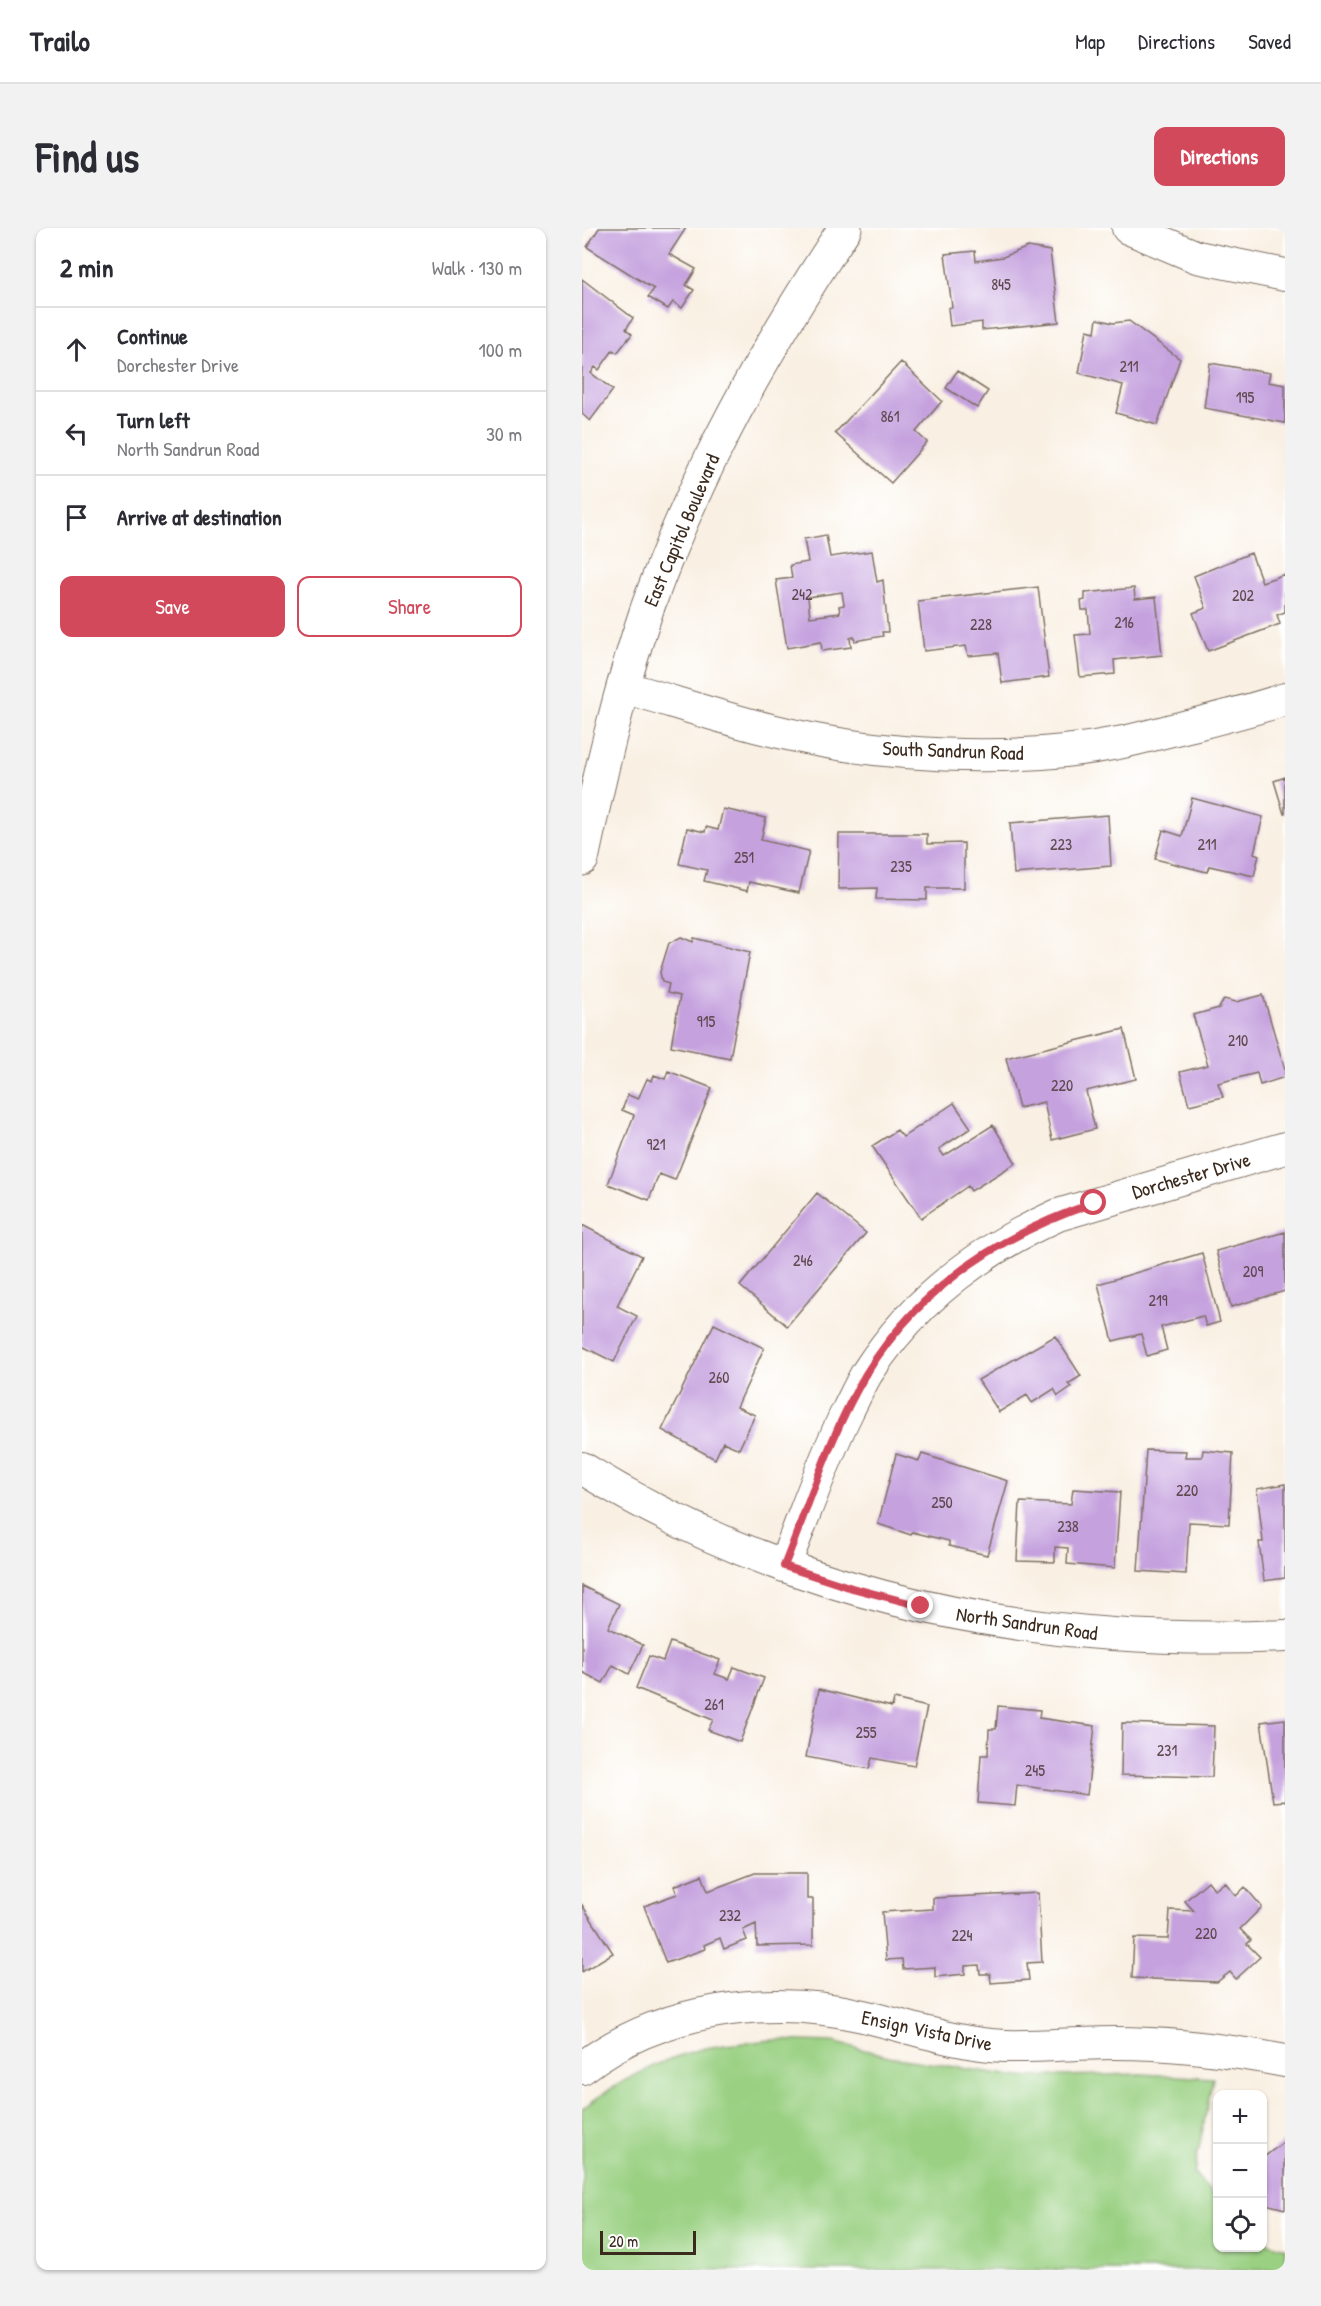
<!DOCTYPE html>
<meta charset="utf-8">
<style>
body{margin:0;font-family:"Patrick Hand",sans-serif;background:#f2f2f3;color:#2b2b33}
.controls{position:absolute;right:18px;bottom:18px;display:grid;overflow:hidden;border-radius:12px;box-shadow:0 2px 4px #0004}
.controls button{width:54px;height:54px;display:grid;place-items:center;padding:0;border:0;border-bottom:2px solid #e1e1e2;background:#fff;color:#2b2b33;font:30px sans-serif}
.scale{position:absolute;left:18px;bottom:15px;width:96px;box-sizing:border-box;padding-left:6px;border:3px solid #3b2a1e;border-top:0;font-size:16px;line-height:21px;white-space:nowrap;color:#3b2a1e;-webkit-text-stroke:4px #fff;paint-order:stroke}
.stop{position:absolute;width:18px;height:18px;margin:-14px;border:4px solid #d1495b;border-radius:50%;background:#fff}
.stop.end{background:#d1495b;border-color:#fff;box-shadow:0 2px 6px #0008}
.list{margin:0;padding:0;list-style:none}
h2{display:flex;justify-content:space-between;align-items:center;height:78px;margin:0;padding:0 24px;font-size:26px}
h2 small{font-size:20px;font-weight:400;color:#7c7c81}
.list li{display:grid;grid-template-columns:39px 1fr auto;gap:18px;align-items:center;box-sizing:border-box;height:84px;padding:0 24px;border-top:2px solid #e1e1e2}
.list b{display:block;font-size:22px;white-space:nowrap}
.list p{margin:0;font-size:20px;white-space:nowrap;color:#7c7c81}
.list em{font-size:20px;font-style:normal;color:#7c7c81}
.actions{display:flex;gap:12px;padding:18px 24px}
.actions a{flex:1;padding:14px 0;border:2px solid #d1495b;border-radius:12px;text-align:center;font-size:21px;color:#d1495b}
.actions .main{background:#d1495b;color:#fff}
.icon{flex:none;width:33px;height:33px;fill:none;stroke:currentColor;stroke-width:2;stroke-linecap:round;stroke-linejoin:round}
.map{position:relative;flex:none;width:703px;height:2042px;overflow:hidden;border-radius:12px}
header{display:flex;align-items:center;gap:36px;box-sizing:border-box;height:84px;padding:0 30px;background:#fff;border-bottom:2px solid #e1e1e2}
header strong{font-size:28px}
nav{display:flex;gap:33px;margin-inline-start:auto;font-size:21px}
.intro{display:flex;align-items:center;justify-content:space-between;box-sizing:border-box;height:144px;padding:0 36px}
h1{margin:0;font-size:42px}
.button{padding:15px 27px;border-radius:12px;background:#d1495b;color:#fff;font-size:21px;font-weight:700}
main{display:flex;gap:36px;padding:0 36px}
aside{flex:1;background:#fff;border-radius:12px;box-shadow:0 2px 4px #0004}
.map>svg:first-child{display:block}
</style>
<header>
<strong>Trailo</strong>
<nav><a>Map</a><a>Directions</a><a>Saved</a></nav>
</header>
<div class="intro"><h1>Find us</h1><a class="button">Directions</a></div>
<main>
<aside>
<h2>2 min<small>Walk · 130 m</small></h2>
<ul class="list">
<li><svg class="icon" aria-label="ahead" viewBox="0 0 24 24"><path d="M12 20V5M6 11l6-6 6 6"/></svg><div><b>Continue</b><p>Dorchester Drive</p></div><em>100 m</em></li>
<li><svg class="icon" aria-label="left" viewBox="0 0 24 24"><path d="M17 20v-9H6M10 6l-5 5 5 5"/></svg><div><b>Turn left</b><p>North Sandrun Road</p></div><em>30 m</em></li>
<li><svg class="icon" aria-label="arrive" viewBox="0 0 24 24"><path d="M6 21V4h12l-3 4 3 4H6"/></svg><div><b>Arrive at destination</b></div></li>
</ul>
<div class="actions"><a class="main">Save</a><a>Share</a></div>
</aside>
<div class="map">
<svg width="703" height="2042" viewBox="0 0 703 2042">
<rect width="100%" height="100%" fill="#fff"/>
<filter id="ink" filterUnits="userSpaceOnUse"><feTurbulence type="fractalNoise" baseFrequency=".0167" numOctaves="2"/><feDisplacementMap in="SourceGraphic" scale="12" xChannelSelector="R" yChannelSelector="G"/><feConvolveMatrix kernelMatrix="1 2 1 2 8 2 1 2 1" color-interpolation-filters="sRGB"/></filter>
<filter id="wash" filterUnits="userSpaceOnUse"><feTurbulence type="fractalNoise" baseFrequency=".008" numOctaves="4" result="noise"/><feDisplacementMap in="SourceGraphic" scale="24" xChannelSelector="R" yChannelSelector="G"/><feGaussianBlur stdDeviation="1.35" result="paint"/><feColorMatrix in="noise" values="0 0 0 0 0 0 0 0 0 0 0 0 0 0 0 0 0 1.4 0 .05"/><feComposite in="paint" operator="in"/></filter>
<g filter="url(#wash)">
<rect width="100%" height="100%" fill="#f9f0e3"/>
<!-- green -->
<path fill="#9ad082" stroke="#6a7d50" stroke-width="1.5" d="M189 1812 250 1814 315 1830 438 1849 559 1846 631 1850 612 1945 635 1972 636 2020H680L681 2013 703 2020V2042H0V1881C35 1854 80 1830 124 1820 145 1816 167 1815 189 1812Z"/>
<g id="blocks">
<!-- building -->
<path fill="#c5a1de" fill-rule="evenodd" d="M17 0H104L87 26 114 41 104 57 112 62 100 80 91 74 86 81 66 69 72 61 5 19Z
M446 19 468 23 477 94 400 102V94L368 98 366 80 370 79 363 26 393 23 394 33 421 29Z
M0 51 51 90 44 101 50 106 35 125 31 122 17 142 13 139 9 145 31 162 8 193 0 186Z
M515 91 531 95 547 93 598 131 575 197 534 185 541 157 497 145 505 102 513 104Z
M319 134 360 173 334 204 345 214 309 255 253 205Z
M628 135 688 145 686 154 703 157V195L622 180Z
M375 143 406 163 395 180 364 160Z
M244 307 248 329 290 323 295 354 301 352 306 404H300L301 408 273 413 272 409 268 410 269 419 240 423 239 414 205 420 194 352 210 350 208 337 226 334 222 311ZM260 364 262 377 257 378 258 385 228 389 226 369Z
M669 325 680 354 703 346V384L695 387 698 396 626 423 611 385 624 380 612 348Z
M456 359 467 449 420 455 416 425 386 428 384 418 342 423 336 373Z
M552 360 553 371 574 369 580 427 532 432 533 446 498 449 493 407 508 406 506 382H500L499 373 503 372V365Z
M703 549V586H702L692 553Z
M610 570 681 589 672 625 677 627 672 648 627 638 625 644 573 631 581 602 600 608Z
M141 581 184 590 179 612 227 623 217 665 167 654 165 663 122 653 125 642 97 636 105 600 123 604 124 599 136 602Z
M526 587 529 638 432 646 428 595Z
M257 606H345V616L382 615V660H345V672L294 671 295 660 256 661Z
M99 709 111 714 112 710 168 724 148 830 89 818 98 768 85 765 87 756 80 754 78 744 87 715Z
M681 767 703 842V849L678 857 675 845 636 855 641 869 607 877 598 844 626 837 611 787 637 780 642 771 654 774Z
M542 801 554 851 504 863 513 901 470 912 462 874 437 880 424 830Z
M86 843 130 860 93 952 77 946 67 972 26 956 52 887 40 882 46 867 56 871 65 851 70 853 72 847 83 851Z
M372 875 389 900 357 921 362 928 411 897 434 935 389 963 386 958 339 990 290 918 315 902 321 909Z
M235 965 284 1005 205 1098 158 1058Z
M0 997 60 1028 35 1078 55 1088 32 1134 0 1118Z
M703 1004V1063L649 1079 634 1023Z
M620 1025 638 1094 624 1098 621 1088 579 1099 585 1122 565 1128 559 1106 531 1113 516 1056Z
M132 1096 182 1120 155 1179 173 1187 157 1221 141 1214 133 1231 80 1202Z
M473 1108 499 1148 486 1156 489 1159 476 1168 472 1161 450 1175 445 1167 417 1184 396 1152Z
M564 1222 604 1223 603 1229H620L621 1222 651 1225 647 1296 607 1294 604 1346 556 1343Z
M314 1226 337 1233 340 1226 426 1253 405 1327 367 1318V1313L330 1304 329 1307 296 1296Z
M703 1256V1350L682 1353 677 1314H681L675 1261Z
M491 1261 538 1264 533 1340 485 1336 486 1320 473 1319V1334L435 1333 438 1274 489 1276Z
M0 1358 37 1376 26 1400 61 1417 47 1446 31 1437 21 1455 0 1444Z
M88 1414 138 1432 133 1446 147 1451 152 1439 182 1450 158 1514 126 1502 131 1492 54 1460 67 1428 81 1433Z
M237 1461 310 1479 312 1471 345 1479 332 1538 290 1530 287 1541 224 1529Z
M416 1478 458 1482 457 1490 513 1498 505 1567 435 1557 433 1578 396 1575 399 1527H406L407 1501H414Z
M703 1491V1573L691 1574 679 1494Z
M540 1495 632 1498 630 1549 539 1547Z
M173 1645H225V1671H231V1717L175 1718 174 1696 161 1702 165 1712 142 1721 138 1710 122 1717 123 1721 84 1735 62 1678 95 1666 92 1658 120 1647 126 1663Z
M626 1653 633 1662 643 1654 654 1668 663 1659 680 1679 658 1701 669 1712 665 1716 678 1729 654 1751 648 1744 635 1754 550 1750 552 1710 586 1711 588 1682 612 1683 603 1673Z
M456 1665 460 1734 445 1735 447 1752 409 1755 408 1746H398L397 1737 383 1738V1746L353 1749V1739L321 1741 320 1731 304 1732 300 1684 351 1681V1670Z
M0 1677 31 1725 0 1744Z
M703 1913V1981L680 1975 682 1929Z"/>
</g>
</g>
<g filter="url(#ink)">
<use href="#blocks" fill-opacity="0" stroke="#7e6f63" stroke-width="1.5"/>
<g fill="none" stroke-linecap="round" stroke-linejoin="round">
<defs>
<path id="minor" d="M546 0 615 29 703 47
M41 459C90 473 139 490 189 502 295 529 428 536 536 515 557 511 577 505 598 500 633 491 668 483 703 471
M0 1240C214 1372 454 1419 703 1408
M202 1338C223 1286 241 1232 266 1182 272 1170 278 1157 285 1145 331 1073 398 1022 476 987L703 920
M0 1840C78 1780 187 1766 281 1788 328 1799 374 1816 423 1818 459 1819 496 1815 532 1815 589 1815 647 1822 703 1833"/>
<path id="tertiary" d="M0 631C18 547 37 463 65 381 114 243 183 121 263 0"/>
</defs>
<!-- minor casing -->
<use href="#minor" stroke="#7e6f63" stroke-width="34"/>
<!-- tertiary casing -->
<use href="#tertiary" stroke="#7e6f63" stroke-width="35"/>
<!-- minor -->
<use href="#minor" stroke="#fff" stroke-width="32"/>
<!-- tertiary -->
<use href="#tertiary" stroke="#fff" stroke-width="33"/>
</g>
</g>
<g fill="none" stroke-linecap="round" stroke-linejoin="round" filter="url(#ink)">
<!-- route -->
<path stroke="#d1495b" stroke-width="8" d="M339 1378 270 1360 202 1338C228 1274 248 1206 284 1146 337 1060 417 1007 512 975"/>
</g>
<g text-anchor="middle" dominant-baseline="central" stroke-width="5" stroke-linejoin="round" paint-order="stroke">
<!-- number labels -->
<g font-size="16" fill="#5e484e">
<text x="419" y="56">845</text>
<text x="547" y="138">211</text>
<text x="663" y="169">195</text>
<text x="308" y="188">861</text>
<text x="220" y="366">242</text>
<text x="661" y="367">202</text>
<text x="542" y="394">216</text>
<text x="399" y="396">228</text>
<text x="479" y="616">223</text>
<text x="625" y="616">211</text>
<text x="162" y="629">251</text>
<text x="319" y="638">235</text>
<text x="124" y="793">915</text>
<text x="656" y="812">210</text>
<text x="480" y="857">220</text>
<text x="74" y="916">921</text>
<text x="221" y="1032">246</text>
<text x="671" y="1043">209</text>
<text x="576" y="1072">219</text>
<text x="137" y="1149">260</text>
<text x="605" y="1262">220</text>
<text x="360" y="1274">250</text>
<text x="486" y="1298">238</text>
<text x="132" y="1476">261</text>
<text x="284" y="1504">255</text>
<text x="585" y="1522">231</text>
<text x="453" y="1542">245</text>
<text x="148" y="1687">232</text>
<text x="624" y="1705">220</text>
<text x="380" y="1707">224</text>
</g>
<!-- street labels -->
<g font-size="20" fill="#3b2a1e" stroke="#fff">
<text transform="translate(99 302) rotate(-67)">East Capitol Boulevard</text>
<text transform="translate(371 522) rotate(2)">South Sandrun Road</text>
<text transform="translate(609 947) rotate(-16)">Dorchester Drive</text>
<text transform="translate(445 1395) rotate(8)">North Sandrun Road</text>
<text transform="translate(345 1802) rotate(12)">Ensign Vista Drive</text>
</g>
</g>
</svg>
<div class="controls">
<button>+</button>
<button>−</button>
<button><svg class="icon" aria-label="locate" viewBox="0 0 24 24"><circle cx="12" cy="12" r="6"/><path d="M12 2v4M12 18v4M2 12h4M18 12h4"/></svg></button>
</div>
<div class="scale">20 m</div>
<div class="stop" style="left:512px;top:975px"></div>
<div class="stop end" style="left:339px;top:1378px"></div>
</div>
</main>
